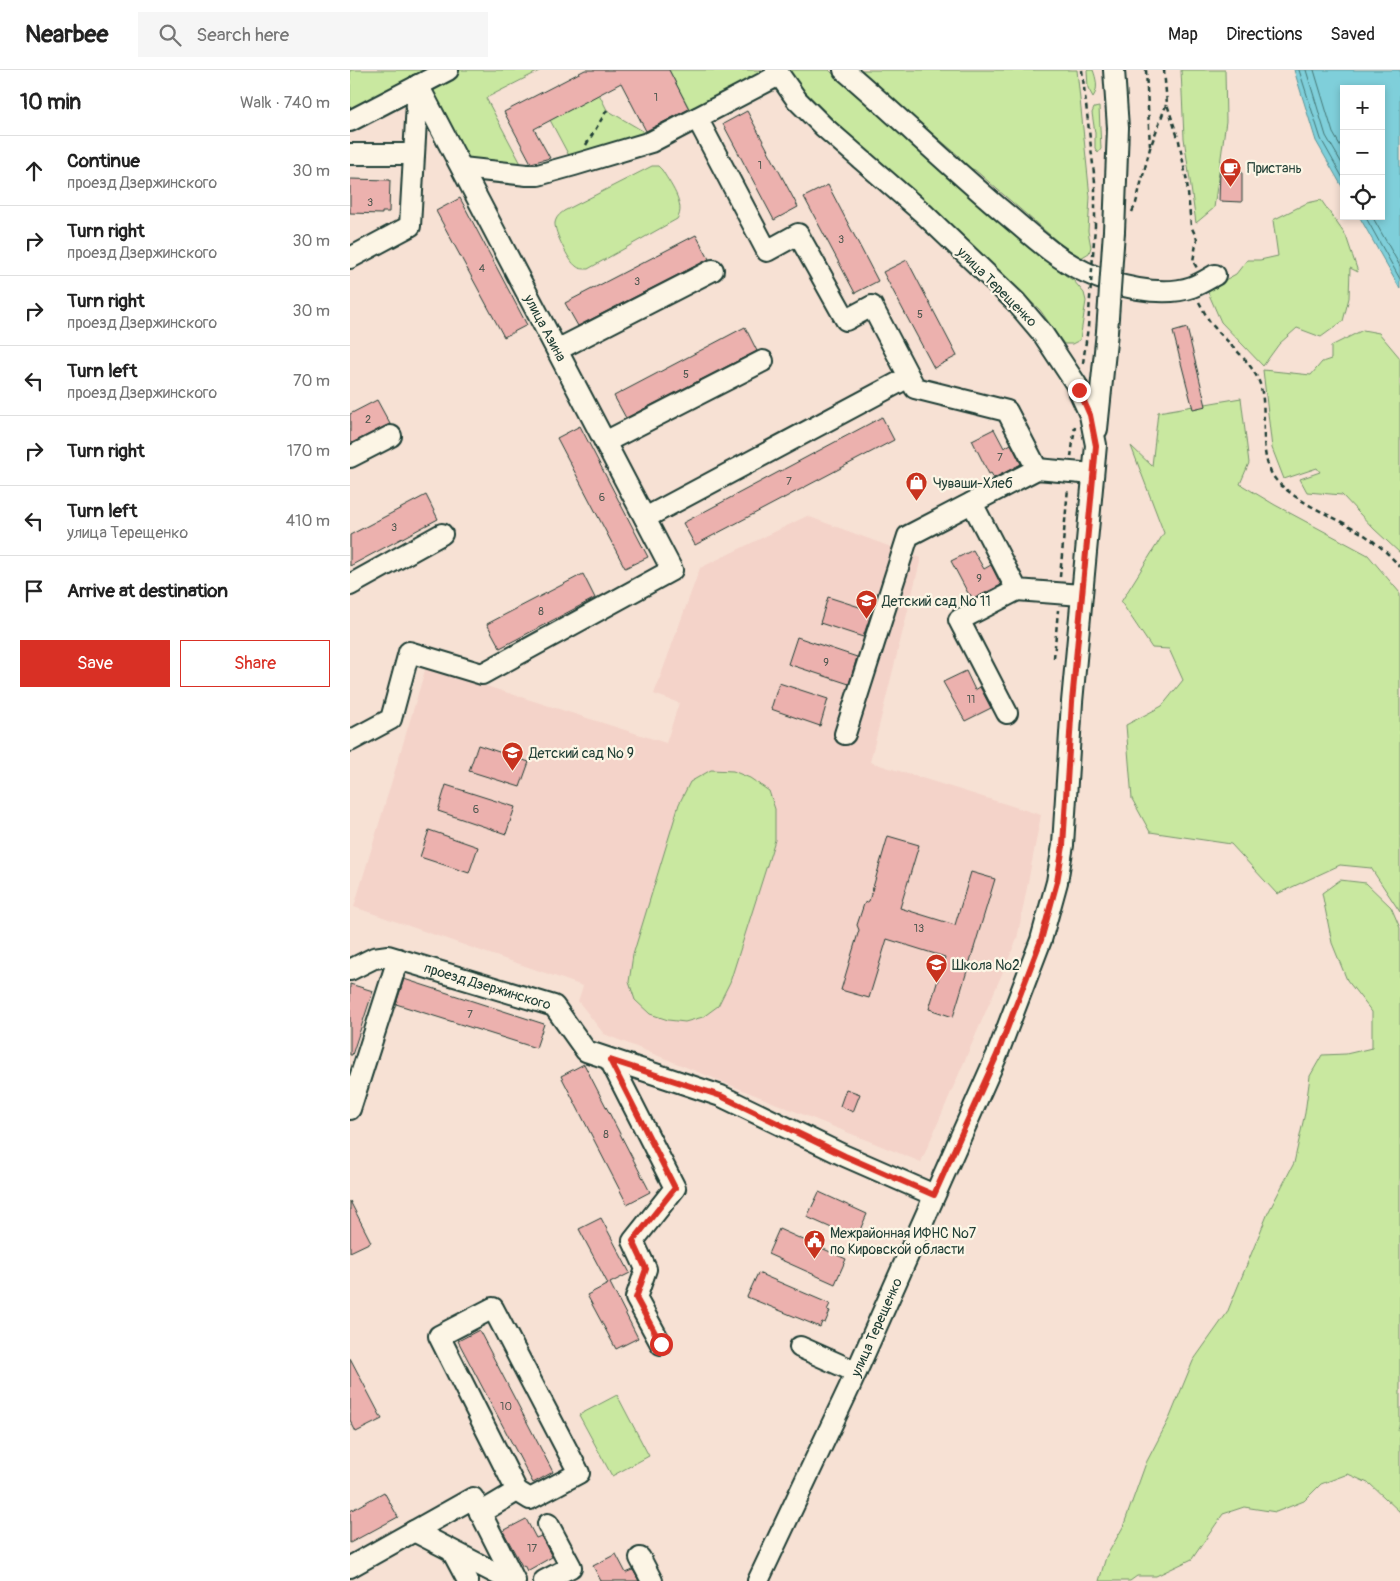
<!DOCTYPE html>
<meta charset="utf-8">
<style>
body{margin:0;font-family:Pangolin,sans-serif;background:#f6f6f6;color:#222}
.controls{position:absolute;right:15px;top:15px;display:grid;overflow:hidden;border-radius:0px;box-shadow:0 2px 8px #0003}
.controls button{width:45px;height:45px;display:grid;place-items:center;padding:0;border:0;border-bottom:1px solid #e0e0e0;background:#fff;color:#222;font:25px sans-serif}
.stop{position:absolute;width:15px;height:15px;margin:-11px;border:4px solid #d93025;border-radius:50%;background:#fff}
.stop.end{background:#d93025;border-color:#fff;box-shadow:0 1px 5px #0008}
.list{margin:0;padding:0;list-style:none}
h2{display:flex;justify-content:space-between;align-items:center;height:65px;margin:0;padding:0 20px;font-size:21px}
h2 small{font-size:16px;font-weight:400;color:#767676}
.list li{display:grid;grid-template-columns:32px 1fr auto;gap:15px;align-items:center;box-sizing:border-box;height:70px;padding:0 20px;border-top:1px solid #e0e0e0}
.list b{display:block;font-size:19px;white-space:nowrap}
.list p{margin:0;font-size:16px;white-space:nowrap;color:#767676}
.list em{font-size:16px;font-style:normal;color:#767676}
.actions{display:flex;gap:10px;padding:15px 20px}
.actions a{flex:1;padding:11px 0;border:1px solid #d93025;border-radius:0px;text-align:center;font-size:18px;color:#d93025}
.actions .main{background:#d93025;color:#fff}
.icon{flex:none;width:28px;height:28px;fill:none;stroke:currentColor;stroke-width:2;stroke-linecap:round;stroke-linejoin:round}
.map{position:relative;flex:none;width:1050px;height:1511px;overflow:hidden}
header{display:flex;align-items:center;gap:30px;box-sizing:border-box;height:70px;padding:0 25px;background:#fff;border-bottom:1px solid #e0e0e0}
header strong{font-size:24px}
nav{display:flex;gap:28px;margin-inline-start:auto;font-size:18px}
.search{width:350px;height:45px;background:#f6f6f6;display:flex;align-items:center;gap:12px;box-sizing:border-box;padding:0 18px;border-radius:0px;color:#767676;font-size:19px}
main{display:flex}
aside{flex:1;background:#fff}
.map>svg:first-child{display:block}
</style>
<header>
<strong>Nearbee</strong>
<div class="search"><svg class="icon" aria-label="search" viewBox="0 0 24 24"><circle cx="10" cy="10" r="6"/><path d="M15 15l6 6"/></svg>Search here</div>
<nav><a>Map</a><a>Directions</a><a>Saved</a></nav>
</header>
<main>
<aside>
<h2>10 min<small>Walk · 740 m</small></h2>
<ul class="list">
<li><svg class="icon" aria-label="ahead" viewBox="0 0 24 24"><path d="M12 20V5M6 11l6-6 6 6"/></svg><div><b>Continue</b><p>проезд Дзержинского</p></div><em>30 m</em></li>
<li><svg class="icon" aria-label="right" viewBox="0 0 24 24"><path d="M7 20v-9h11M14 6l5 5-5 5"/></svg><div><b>Turn right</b><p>проезд Дзержинского</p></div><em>30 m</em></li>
<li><svg class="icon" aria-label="right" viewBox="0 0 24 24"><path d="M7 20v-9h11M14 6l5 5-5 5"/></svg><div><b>Turn right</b><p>проезд Дзержинского</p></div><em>30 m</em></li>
<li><svg class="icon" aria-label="left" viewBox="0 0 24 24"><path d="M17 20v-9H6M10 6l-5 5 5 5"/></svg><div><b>Turn left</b><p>проезд Дзержинского</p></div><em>70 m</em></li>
<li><svg class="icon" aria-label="right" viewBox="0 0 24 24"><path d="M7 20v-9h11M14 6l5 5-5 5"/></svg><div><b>Turn right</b></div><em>170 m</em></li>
<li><svg class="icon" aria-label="left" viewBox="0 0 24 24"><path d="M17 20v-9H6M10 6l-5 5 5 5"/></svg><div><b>Turn left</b><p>улица Терещенко</p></div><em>410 m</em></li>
<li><svg class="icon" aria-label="arrive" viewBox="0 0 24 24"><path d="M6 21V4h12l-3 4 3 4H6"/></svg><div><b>Arrive at destination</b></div></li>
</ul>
<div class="actions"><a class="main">Save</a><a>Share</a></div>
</aside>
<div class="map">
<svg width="1050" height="1511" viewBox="0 0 1050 1511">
<rect width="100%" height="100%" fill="#f7e1d4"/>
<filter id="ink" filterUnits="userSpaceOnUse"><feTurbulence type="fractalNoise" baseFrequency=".02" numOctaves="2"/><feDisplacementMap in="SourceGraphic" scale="10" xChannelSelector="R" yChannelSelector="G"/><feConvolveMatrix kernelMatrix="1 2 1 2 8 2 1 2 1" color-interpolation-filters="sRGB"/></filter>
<g filter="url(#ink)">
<!-- built -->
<path fill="#f4d3c9" d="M457 446 571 488 520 692 691 745 667 869 571 1092 254 964 228 931 233 916 4 837 76 597 316 673 329 633 304 624 350 498Z"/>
<!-- green -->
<path fill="#c9e8a0" stroke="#74926a" d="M0 0H191L136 28 177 105 112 98 68 15 0 51Z
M319 0H414L412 4 341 42Z
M435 0H479L498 18 502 17 519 31V37L708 196 715 205 724 211 734 223 736 231 730 270 722 274H714L690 240 489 55 445 12Z
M509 0H727L740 127 738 161 741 177 739 183 729 189 723 185 625 100 614 96 609 86 548 34 540 30 535 22Z
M737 0H743C746 8 749 19 743 27L738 18Z
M831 0H875L876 51 864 138 846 153 834 68Z
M249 24 257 40 298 64 224 95 200 50Z
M749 37 751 79 748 83 745 78V63L742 43 744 38Z
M302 96H308L312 100C319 112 337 135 327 149L238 199C233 199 229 199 226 196 219 192 204 161 205 153 206 147 210 144 214 141Z
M971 130 996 166 1008 202 1000 198 999 228 993 251 971 267 947 258 929 274 913 296 871 252 857 220 886 204 897 190H910L928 186 923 150 957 133Z
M1013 260 1029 263 1050 288V483L1024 459 992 425 957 422 950 409 970 402 967 398 934 409 922 378 913 300 961 305 972 292 981 289V276Z
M891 328 899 393 890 414 925 435 1018 485 1050 523V842L1021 798 990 795 927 824 881 774 800 762 782 729 776 655 812 636 833 610 819 579 802 578 771 532 814 463 781 376 802 396 808 342Z
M361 700 383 701 400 708 419 721 425 739V770L380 912 368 936 353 947 335 952 318 950 300 944 285 930 279 912 283 885 329 734 340 712Z
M990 810 1016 813 1041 837 1050 858V1351L1048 1360 1050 1362V1442L1020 1414 998 1404 971 1414 954 1431 926 1442 894 1437 873 1444 842 1489 806 1506H787L780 1511H749L756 1487 773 1457 796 1393 820 1347 843 1291 877 1243 918 1143 944 1093 955 1043 960 1006 972 985 996 984 1022 978V942L997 910 982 873 972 823Z
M267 1325 299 1386 262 1406 229 1345Z"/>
<!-- water -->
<path fill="#7fcfda" stroke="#599598" d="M944 0H1050V219L1009 146H1031V19H994V120L966 71Z"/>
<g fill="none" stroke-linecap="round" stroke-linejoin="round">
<!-- shore -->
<path stroke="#457776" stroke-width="1" d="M949 0 971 69 994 110
M956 0 976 66 994 97
M964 0 983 63 994 82
M1015 146 1050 209
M1022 146 1050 196"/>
</g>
<!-- building -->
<path fill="#ecb1ae" stroke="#1f3d34" d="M235 0H319L339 39 296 61 271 13 184 59 200 88 181 93 154 42Z
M397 41 448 137 424 150 373 54Z
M870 101 892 102V132L869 131Z
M0 109 40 110 39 142H32V144L0 143Z
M478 115 528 211 505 223 454 127Z
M110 128 177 255 154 267 86 141Z
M346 165 359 189 228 256 215 233Z
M557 190 607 286 584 298 533 202Z
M395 257 407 281 276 348 264 326Z
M837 258 856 336 843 339 823 262Z
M27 330 40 354 0 374V344Z
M532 347 544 370 345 475 333 453Z
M230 356 298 487 275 498 207 368Z
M644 359 654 378 661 374 671 394 644 408 641 403 639 404 622 370Z
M76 425 88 449 0 496V465Z
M623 480 634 499 641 495 651 515 623 529 620 524 619 525 601 491Z
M233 504 245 528 150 578 137 554Z
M478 527 522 541 513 567 470 553Z
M447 567 507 587 499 614 438 594Z
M616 601 625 620 630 617 641 638 615 651 593 612Z
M429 613 478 629 470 656 421 639Z
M128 675 179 692 170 717 119 701Z
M96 715 165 737 156 764 88 741Z
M79 760 128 777 119 803 70 787Z
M538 766 569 775 550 838 605 855 621 802 645 809 603 947 579 939 595 887 537 869 519 928 491 920 509 860 507 855 514 834 519 831Z
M54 909 194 954 186 978 46 934Z
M0 914 23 921 2 985H0Z
M234 994 300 1122 277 1134 211 1006Z
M496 1019 510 1024 503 1042 490 1036Z
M469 1122 517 1144 506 1169 457 1147Z
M0 1131 21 1172 0 1182Z
M251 1148 280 1203 260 1213 288 1268 266 1279 237 1225 258 1214 229 1159Z
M429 1159 496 1189 485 1214 418 1184Z
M408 1203 480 1234 477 1240 480 1241 475 1253 472 1252 470 1257 397 1227Z
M129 1260 203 1402 183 1413 108 1271Z
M0 1288 32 1349 6 1362 0 1350Z
M34 1422 48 1447 0 1473V1441Z
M176 1449 186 1468 191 1466 202 1487 177 1501 174 1495 172 1496 153 1461Z
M266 1484 276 1503 283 1500 289 1511H251L243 1496Z"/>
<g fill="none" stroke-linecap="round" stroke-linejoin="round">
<defs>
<g id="minor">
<path d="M494 0C549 47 600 97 656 144 681 165 705 188 735 202 764 216 811 228 842 217 850 214 858 209 865 205"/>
<path d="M764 0 768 58 764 161"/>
<path d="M347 48 417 181 448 164 496 250 522 236 565 318 657 341 687 399"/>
<path d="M0 51 98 0"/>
<path d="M0 84H64"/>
<path d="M112 98 177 105H188L224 95 301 72 429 5"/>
<path d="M0 188 60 156 68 15"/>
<path d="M207 280 363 200"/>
<path d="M747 359 757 262"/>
<path d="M255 372 413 291"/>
<path d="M0 387 41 366"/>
<path d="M622 433 667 520 731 525"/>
<path d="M295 448 559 307"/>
<path d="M0 515 92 464"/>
<path d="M657 643 609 550 667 520"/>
<path d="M495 664 558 466 687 399 743 404"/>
<path d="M0 671 41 649 59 582 132 604 322 500 68 15"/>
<path id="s1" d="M0 900 24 888 38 886 204 936 236 981 371 1026 495 1086 584 1125"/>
<path d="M260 990 325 1118 283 1171 296 1199 286 1228 311 1274"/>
<path d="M0 1039 48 889"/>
<path d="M450 1277 506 1302"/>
<path d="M130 1443 167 1421 180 1429 229 1403 143 1238 89 1266 167 1421"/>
<path d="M64 1461 161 1511"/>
<path d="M102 1481 118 1511"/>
<path d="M290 1488 302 1511"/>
<path d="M0 1497 123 1428 165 1511"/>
<path d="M194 1511 221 1497 198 1454"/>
<path id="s2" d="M408 1511 500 1316 647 985 691 870 707 812 713 775 722 632 746 375 740 345 726 314 693 264 666 232 573 143 474 57 447 30 426 0"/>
</g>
</defs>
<!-- minor casing -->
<use href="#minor" stroke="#1f3d34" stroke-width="24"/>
<!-- path -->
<path stroke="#1f3d34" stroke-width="2.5" stroke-dasharray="5 4" stroke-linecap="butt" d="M732 0 745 112V156
M796 0 800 76
M814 0 817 34 829 71 837 112 841 156 847 169 843 191 847 198
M236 75 257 40
M782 142 786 133 800 78 816 35
M849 232C854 241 858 251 865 258 880 275 902 292 910 314 919 343 906 386 926 410 950 436 988 447 1016 466 1029 475 1040 485 1050 497
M733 293 738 257
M721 387 725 356
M710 507 718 418
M704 588 708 540"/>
<!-- minor -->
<use href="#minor" stroke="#fcf5e5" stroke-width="20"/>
<defs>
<path id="minor-bridge" d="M757 262 764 161"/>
</defs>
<!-- minor-bridge casing -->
<use href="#minor-bridge" stroke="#1f3d34" stroke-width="24" stroke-linecap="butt"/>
<!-- path-bridge -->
<path stroke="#1f3d34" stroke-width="2.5" stroke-dasharray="5 4" stroke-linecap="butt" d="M738 257 745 156"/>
<!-- minor-bridge -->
<use href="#minor-bridge" stroke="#fcf5e5" stroke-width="20"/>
</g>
</g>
<g fill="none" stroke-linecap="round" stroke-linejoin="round" filter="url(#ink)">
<!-- route -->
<path stroke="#d93025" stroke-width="6" d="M311 1274 286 1228 296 1199 283 1171 325 1118 260 990 371 1026 495 1086 584 1125 647 985 691 870 707 812 713 776 722 632 746 376 740 345 729 320"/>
</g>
<!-- icons -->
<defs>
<symbol id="cafe-pin" viewBox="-11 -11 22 30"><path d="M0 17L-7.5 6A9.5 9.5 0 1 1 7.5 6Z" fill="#c8321e" stroke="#fcf5e5"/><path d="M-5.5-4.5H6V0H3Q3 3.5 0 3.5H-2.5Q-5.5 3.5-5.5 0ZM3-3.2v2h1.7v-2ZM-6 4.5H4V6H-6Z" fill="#fff"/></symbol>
<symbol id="shop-pin" viewBox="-11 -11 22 30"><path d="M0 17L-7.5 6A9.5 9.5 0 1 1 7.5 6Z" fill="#c8321e" stroke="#fcf5e5"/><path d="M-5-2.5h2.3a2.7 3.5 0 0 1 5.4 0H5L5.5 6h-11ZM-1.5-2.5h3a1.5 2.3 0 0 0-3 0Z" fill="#fff"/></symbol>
<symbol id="school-pin" viewBox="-11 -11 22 30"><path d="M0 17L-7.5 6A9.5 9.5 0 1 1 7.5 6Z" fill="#c8321e" stroke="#fcf5e5"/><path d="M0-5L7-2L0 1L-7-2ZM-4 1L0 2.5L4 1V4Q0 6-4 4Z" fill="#fff"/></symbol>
<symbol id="civic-pin" viewBox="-11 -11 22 30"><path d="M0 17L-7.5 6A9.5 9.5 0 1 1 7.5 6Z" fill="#c8321e" stroke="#fcf5e5"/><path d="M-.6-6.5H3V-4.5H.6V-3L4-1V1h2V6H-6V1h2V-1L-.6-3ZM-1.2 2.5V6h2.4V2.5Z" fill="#fff"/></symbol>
</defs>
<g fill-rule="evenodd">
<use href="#cafe-pin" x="868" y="86" width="25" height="34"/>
<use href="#shop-pin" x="554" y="400" width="25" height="34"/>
<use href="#school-pin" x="504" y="518" width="25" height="34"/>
<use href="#school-pin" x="150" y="670" width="25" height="34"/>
<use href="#school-pin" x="574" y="882" width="25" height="34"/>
<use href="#civic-pin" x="452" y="1158" width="25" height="34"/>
</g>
<g text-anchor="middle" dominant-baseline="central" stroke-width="4.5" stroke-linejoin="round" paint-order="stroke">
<!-- number labels -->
<g font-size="11" fill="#525a52">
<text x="306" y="27">1</text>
<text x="410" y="95">1</text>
<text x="20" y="132">3</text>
<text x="491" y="169">3</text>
<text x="132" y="198">4</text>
<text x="287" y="211">3</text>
<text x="570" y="244">5</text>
<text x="336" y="304">5</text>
<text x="18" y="349">2</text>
<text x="650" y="387">7</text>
<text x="439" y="411">7</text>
<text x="252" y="427">6</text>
<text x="44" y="457">3</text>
<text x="629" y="508">9</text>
<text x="191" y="541">8</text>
<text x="476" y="592">9</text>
<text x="621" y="629">11</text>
<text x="126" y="739">6</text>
<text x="569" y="858">13</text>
<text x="120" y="944">7</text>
<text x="256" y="1064">8</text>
<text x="156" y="1336">10</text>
<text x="182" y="1478">17</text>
</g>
<!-- poi labels -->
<g font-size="14" fill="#1f3d34" stroke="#fcf5e5" text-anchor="start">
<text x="897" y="98">Пристань</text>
<text x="583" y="413">Чуваши-Хлеб</text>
<text x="532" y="531">Детский сад № 11</text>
<text x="179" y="683">Детский сад № 9</text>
<text x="602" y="895">Школа №2</text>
<text x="480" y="1163">Межрайонная ИФНС №7<tspan x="480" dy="16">по Кировской области</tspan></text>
</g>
<!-- street labels -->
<g font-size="14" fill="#1f3d34" stroke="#fcf5e5">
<text transform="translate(647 217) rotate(45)">улица Терещенко</text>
<text transform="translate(195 258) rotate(62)">улица Азина</text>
<text stroke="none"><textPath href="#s1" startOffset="145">проезд Дзержинского</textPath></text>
<text stroke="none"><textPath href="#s2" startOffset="280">улица Терещенко</textPath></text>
</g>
</g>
</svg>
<div class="controls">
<button>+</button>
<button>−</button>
<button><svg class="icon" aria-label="locate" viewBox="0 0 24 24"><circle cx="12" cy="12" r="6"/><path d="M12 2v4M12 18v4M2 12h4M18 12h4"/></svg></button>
</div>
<div class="stop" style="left:311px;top:1274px"></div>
<div class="stop end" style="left:729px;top:320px"></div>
</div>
</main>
